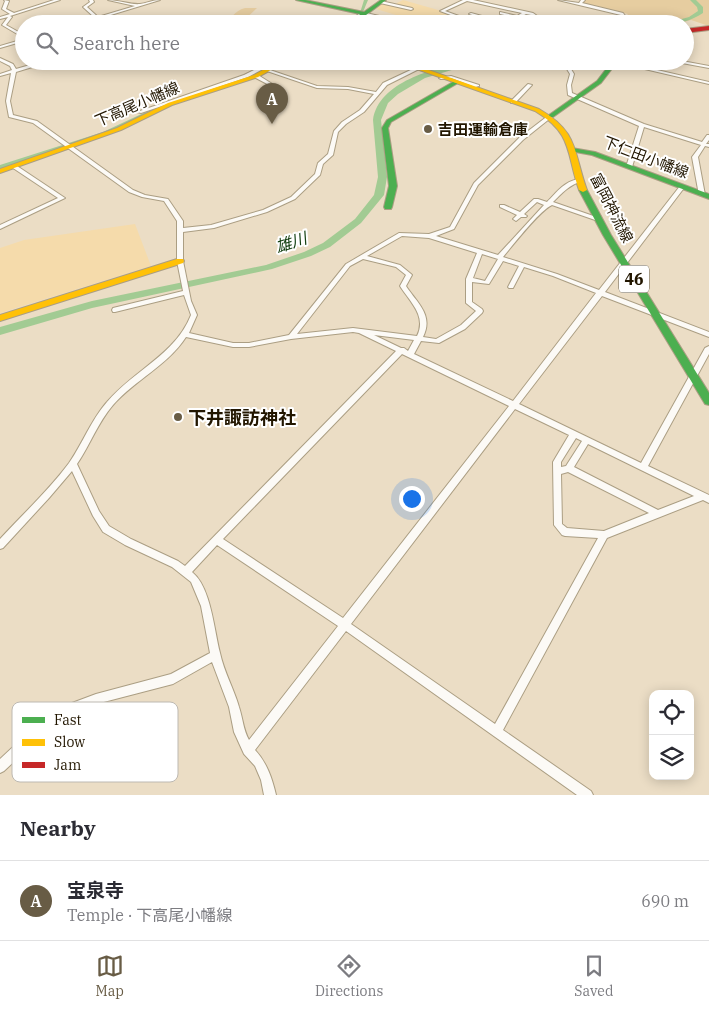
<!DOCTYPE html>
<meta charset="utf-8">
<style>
body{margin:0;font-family:"IBM Plex Serif","Noto Sans JP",serif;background:#f2f2f3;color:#2b2b33}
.controls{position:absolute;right:15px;bottom:15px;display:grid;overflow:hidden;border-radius:10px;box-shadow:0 2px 12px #0003}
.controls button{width:45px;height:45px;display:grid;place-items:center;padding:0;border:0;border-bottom:1px solid #e1e1e2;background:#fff;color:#2b2b33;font:25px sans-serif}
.you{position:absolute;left:411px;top:498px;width:18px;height:18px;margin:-12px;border:4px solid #fff;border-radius:50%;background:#1a73e8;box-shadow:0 0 0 8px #1a73e833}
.badge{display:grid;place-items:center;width:32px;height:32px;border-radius:50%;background:#685c45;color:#fff;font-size:16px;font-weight:700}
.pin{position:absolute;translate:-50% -41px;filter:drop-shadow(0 1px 2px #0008)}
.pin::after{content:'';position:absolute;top:26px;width:18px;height:15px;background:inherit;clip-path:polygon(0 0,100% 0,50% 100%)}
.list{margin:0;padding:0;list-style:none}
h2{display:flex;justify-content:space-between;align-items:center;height:65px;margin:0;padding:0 20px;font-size:21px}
h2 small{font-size:16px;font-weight:400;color:#7c7c81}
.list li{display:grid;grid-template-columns:32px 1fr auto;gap:15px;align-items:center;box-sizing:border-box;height:80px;padding:0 20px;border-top:1px solid #e1e1e2}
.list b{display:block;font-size:19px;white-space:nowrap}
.list p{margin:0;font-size:16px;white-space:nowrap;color:#7c7c81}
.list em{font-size:16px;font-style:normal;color:#7c7c81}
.icon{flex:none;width:28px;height:28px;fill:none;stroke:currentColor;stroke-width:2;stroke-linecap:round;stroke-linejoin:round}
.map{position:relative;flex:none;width:709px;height:795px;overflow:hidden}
.search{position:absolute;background:#fff;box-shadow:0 2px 12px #0003;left:15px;right:15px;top:15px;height:55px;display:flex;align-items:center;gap:12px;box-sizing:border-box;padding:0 18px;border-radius:28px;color:#7c7c81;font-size:19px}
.sheet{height:145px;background:#fff}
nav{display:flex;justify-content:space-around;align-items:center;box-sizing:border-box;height:70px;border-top:1px solid #e1e1e2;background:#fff;font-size:14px;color:#7c7c81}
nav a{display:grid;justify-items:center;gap:2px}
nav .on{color:#685c45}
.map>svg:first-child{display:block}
</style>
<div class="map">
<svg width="709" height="795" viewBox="0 0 709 795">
<rect width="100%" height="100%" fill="#ebddc5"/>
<!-- built -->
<path fill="#f5dbab" d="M403 0 445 12 477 24H412L402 20 396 15 376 9 382 3 410 8 395 4Z
M135 224 151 266 0 313V248L24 240Z"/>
<!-- green -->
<path fill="#e6cda0" d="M585 0H709V26L691 20 677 24H615L609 20 624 19 628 14 582 3Z
M245 8H257L240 24H222C232 19 234 11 245 8Z"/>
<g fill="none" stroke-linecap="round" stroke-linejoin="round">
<!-- canal -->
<path fill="#a2cb93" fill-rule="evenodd" d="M364 0H368L363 12 360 13Z
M167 102 171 103 107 134 0 169V165L103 132Z"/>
<!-- river -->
<path fill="#a2cb93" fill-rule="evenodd" d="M690 0H696L703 7V13C691 21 679 24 664 24L689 17 698 11 697 7Z
M466 61H482L425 78 398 94 388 103 381 120 387 177 384 195 361 223 330 247 311 256 272 269 92 308 0 335V327L92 301 266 265 304 252 323 243 355 219 374 195 378 177 373 120C379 81 434 69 466 61Z"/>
<defs>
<path id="street" d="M4 0 9 1 6 9 14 13 54 0H60L10 16 12 17 6 25 24 35V38L2 25 8 17 0 19V17L10 14 2 9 5 1Z
M89 0H93L94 2 87 7 98 17 135 6 108 0C118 0 131 5 140 4 147 3 153 0 160 0L81 24H73L68 19V17H70L77 23 94 17 83 7 90 2Z
M463 0H473L533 13 547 23 596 22 615 19 622 17 621 15 558 0 579 3 581 0H585L582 3 623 13 626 17C607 28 562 24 539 24L542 23 531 15 526 14 519 18 500 23 469 14 471 13 500 21 514 17 500 14V12L517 16 522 13 467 1 445 11 481 24H475L440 11Z
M381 1 412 8 413 9 411 10 380 3Z
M361 13 364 14 347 24H342Z
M366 13 410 23 412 24H404L365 15Z
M317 22 321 23 322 24H316Z
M24 39V41L0 48V46Z
M685 44 687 46 685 47Z
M0 58 13 64 16 69 44 61H52L16 72 10 101 13 115 37 121 133 190 145 195 168 199 183 221V228L211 225 263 210 291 197 315 174 318 163 328 154 334 131 342 122 360 110 374 94 348 89 317 88 267 71V69L317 86 348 87 376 92 383 83 415 68H417V70L387 85 364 112 346 124 338 132 333 155 323 164 320 175 295 199 267 212 214 228 183 232V261L191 301 197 315 189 333 233 343H249L289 335 346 264 399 233 429 234 450 227 474 183 519 138 549 115 553 116 523 140 478 185 454 229 436 236 498 255 544 205 537 202 524 214 527 216 526 217H521L516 221 513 219 517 215 500 207V205H504L520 212 534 199H538L547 202C557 192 566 179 582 179V181C569 185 562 193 553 202L602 219V221H598L552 205C539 211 514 244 503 257L557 274 599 290 680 186H684V188L605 292 709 332V337L602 296 519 404 641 463 705 348 709 346V354L648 466 709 495V503L703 500 607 538 503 730 591 791 593 795H577L346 631 255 750C267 763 272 778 276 795H264L261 780 255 766 244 754 234 732 229 707 212 662 173 684 96 704 71 714 53 725 4 771 0 773V759L45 717 64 706 96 694 171 674 210 653 201 606 191 582 172 567 125 545 103 532 93 516 72 471 49 498 3 548 0 549V539C23 514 49 490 69 463 83 443 91 420 107 402 134 370 175 355 191 315L184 295 115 312H113L112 310 113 308 183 291 177 261V221L164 201 142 197 129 192 33 123 9 117 6 101 11 73 0 76V74L12 70 10 66 0 61ZM402 236 429 238 477 253 466 279V303L476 311 461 325 436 339 423 337C434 315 417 303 406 286L412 275 411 274 400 265 367 256ZM482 254 498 259 485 281 473 278ZM363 259 396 267 406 275 400 286C410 302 427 316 417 336L353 328 297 334 350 266ZM503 261 519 266 508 287 509 288H513L524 267 553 276 596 293 513 401 414 354 421 341 439 343 465 329 482 313 483 311 482 309 472 302V282L489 284ZM353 332 359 333 396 351 185 566 178 561 131 539 109 526 99 511 77 464C90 445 98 422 113 405 135 380 168 365 186 337L233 347H249L291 339ZM374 335 414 340 408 351 404 348H401ZM402 354 509 406 343 618 223 539ZM515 409 569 435 553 462 554 525 562 535 565 536 598 538 495 724 351 624ZM576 438 582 441 566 466 561 467V462ZM588 444 694 496 658 510 574 467ZM568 472 649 513 604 531 567 528 562 524 561 474ZM217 545 338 626 249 740C243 729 243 719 239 707 234 689 224 672 220 653 214 630 211 587 192 572Z
M272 61H278L248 77 141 113 137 112 244 75Z
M562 61H566L574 74 571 85 572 93 644 124 702 142 707 135H709V140L706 144H709V147L705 146 698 157 705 195 704 196 699 195 692 157 701 145 644 127 632 167 627 168 626 167 639 126 568 95 567 85 570 74Z
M618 61 709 82V84L619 63Z
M671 61H682L709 66V68Z
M254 75H258L277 87 274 98 276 115 272 114 270 98 273 87 254 77Z
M451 76 479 85V86L475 87 451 78 441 79 439 78Z
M528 84 532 85 515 103H511V101Z
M13 166H17L65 198 0 229V225L58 198 13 168Z"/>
<path id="fast" d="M296 0H305L364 12 381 0H386L354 24H348L360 14Z
M424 61H431L418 70H414V68Z
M616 61H625L614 66 601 83 553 117H549V115L597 81 610 64Z
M453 82 458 83 391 122 388 128 397 186 392 207 391 209H385L384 207 389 186 382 128 387 120Z
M572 148 595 152 709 194V199L592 155 570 151V149Z
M580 188 587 190 611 235 709 393V405L705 404 603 235 579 190Z"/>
<path id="slow" d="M279 61H287L258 77 172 105 121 130 0 173V169L117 128 168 103 254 75Z
M394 61H403L539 109C579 132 573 151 587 190L583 192 579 190C566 152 573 134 535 111Z
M177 259H183L184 261 183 263 0 321V315Z"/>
<path id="jam" d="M709 26V30L685 33V29Z"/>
</defs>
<!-- street casing -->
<use href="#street" stroke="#ab9e83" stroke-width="2"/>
<!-- fast casing -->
<use href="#fast" stroke="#ab9e83" stroke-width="2"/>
<!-- slow casing -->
<use href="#slow" stroke="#ab9e83" stroke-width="2"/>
<!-- jam casing -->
<use href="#jam" stroke="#ab9e83" stroke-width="2"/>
<!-- street -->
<use href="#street" fill="#fcfaf6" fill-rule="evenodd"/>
<!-- fast -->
<use href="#fast" fill="#4caf50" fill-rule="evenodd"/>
<!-- slow -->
<use href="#slow" fill="#ffc107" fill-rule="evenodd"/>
<!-- jam -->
<use href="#jam" fill="#c62828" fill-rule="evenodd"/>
</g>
<!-- markers -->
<g fill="#685c45" stroke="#fff" stroke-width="2">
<circle cx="428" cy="129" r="5"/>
<circle cx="178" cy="417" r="5"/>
</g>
<g text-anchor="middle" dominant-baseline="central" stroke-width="4" stroke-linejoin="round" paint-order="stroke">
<!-- far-street labels -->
<g font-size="15" fill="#221600" stroke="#fff">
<text transform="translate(137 104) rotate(-23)">下高尾小幡線</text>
<text transform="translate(646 157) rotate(21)">下仁田小幡線</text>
<text transform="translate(612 208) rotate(63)">富岡神流線</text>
</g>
<!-- far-poi labels -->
<g font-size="15" font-weight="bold" fill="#221600" stroke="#fff" text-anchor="start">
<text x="438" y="129">吉田運輸倉庫</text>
</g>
<!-- far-water labels -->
<g font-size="16" font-style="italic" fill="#144012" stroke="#fff">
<text transform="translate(291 242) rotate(-18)">雄川</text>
</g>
<!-- shield labels -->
<rect fill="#fff" stroke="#645c4c" stroke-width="1" x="619" y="265.5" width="30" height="27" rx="4"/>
<g font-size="16" font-weight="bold" fill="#221600">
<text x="634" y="279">46</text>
</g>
<!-- poi labels -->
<g font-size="18" font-weight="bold" fill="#221600" stroke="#fff" text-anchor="start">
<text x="188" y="417">下井諏訪神社</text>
</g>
</g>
<!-- legend -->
<rect x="12" y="702" width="166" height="80" rx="8" fill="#fff" stroke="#bdb9b2" stroke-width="1"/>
<rect x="22" y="717" width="23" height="6" fill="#4caf50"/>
<rect x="22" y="739" width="23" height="7" fill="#ffc107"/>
<rect x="22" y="762" width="23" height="6" fill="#c62828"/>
<g font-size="14" fill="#221600">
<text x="54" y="725">Fast</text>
<text x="54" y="747">Slow</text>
<text x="54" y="770">Jam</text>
</g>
</svg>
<div class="controls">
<button><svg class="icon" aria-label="locate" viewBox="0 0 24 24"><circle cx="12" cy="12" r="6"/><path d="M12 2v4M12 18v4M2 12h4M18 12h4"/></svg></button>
<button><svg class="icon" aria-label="layers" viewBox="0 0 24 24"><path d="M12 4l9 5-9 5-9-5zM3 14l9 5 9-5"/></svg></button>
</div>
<div class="you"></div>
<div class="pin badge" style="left:272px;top:124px">A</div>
<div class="search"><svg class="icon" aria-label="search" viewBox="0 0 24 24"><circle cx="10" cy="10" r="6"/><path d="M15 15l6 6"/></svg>Search here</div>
</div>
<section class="sheet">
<h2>Nearby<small></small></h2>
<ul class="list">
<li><span class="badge">A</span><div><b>宝泉寺</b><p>Temple · 下高尾小幡線</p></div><em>690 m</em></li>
</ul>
</section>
<nav>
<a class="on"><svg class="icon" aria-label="map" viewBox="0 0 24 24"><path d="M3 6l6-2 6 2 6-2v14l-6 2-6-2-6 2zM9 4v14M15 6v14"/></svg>Map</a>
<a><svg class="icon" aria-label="directions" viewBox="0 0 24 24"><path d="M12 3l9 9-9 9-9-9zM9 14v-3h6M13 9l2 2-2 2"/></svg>Directions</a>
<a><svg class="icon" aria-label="saved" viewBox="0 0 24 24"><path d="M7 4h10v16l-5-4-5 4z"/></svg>Saved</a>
</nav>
